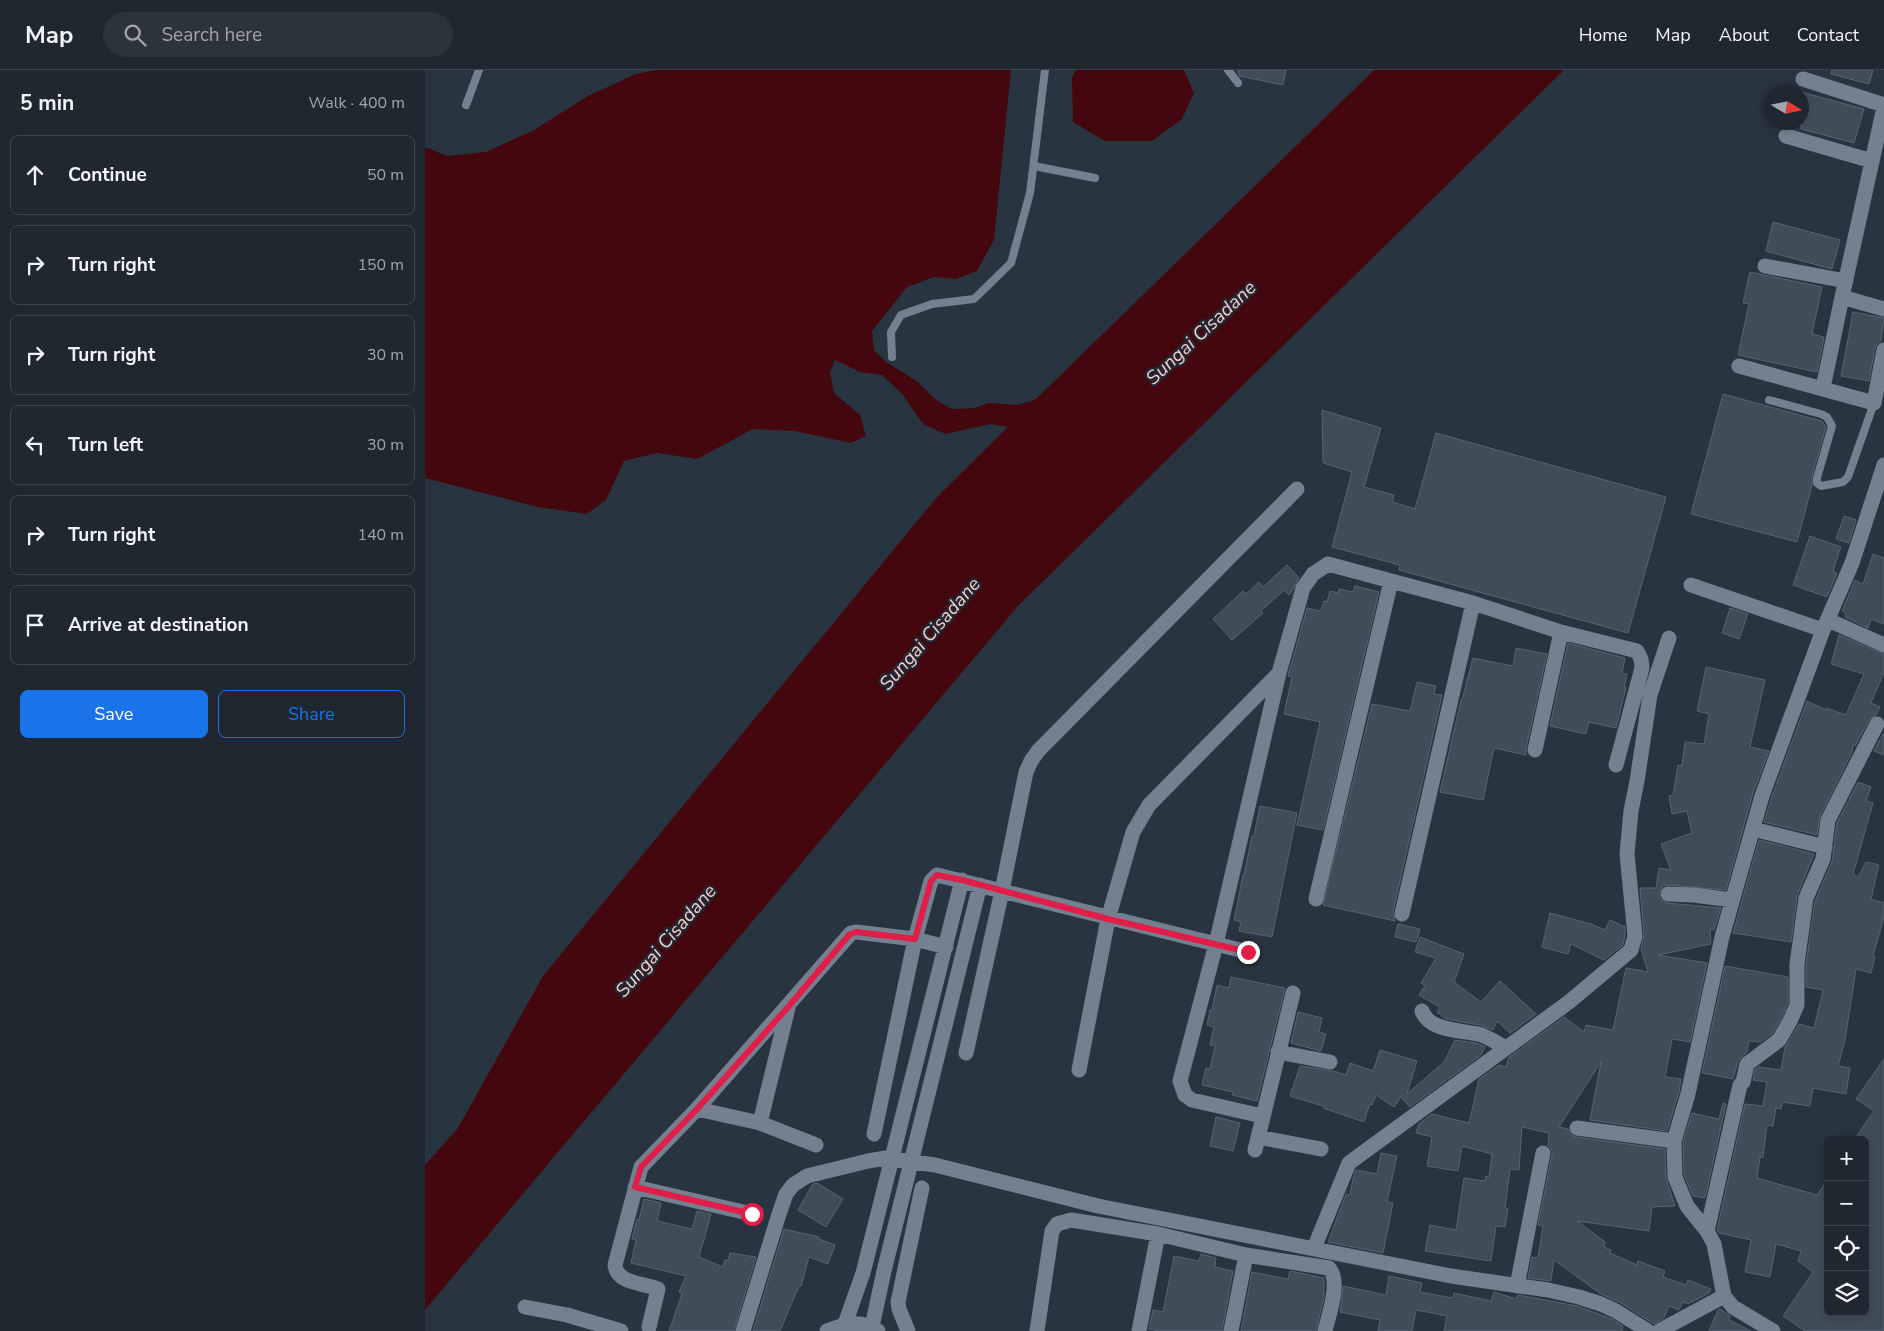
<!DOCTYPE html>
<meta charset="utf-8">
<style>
body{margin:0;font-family:"Nunito Sans",sans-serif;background:#2c333d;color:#f1f3f6}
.controls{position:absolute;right:15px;bottom:15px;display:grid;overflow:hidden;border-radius:8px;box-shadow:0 2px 8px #0003}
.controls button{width:45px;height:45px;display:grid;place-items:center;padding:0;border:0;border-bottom:1px solid #3c444d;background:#1f2731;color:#f1f3f6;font:25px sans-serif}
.compass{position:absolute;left:1339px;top:15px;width:45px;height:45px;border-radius:50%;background:#1f2731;box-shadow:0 2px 8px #0003;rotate:100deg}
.stop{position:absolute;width:15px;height:15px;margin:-11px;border:4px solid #e11d48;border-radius:50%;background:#fff}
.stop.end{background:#e11d48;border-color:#fff;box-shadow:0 1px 5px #0008}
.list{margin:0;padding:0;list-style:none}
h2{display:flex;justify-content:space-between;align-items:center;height:65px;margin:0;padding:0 20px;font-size:21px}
h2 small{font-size:16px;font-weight:400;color:#a1a5ab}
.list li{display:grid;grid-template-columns:32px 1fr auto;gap:15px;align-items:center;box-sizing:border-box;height:80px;margin:0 10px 10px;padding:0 10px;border:1px solid #3c444d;border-radius:8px}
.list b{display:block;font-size:19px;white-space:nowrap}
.list em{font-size:16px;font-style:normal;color:#a1a5ab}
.actions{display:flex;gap:10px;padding:15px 20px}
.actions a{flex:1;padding:11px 0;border:1px solid #1a73e8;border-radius:8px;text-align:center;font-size:18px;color:#1a73e8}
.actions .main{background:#1a73e8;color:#fff}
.icon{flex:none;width:28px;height:28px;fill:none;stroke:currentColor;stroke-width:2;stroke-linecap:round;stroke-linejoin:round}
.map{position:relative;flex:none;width:1459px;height:1261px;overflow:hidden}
header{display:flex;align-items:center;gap:30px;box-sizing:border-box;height:70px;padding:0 25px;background:#1f2731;border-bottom:1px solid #3c444d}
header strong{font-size:24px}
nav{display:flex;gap:28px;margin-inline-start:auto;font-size:18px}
.search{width:350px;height:45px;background:#2c333d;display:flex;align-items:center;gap:12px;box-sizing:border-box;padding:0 18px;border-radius:28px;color:#a1a5ab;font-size:19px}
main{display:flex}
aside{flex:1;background:#1f2731}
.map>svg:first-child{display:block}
</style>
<header>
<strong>Map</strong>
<div class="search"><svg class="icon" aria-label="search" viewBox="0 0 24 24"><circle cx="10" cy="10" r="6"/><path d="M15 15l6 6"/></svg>Search here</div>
<nav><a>Home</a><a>Map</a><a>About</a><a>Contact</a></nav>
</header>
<main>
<aside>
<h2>5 min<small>Walk · 400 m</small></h2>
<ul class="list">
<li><svg class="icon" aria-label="ahead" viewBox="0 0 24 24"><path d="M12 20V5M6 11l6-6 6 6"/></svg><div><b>Continue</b></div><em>50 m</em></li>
<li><svg class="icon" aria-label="right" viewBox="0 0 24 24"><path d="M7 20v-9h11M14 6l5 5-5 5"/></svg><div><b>Turn right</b></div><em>150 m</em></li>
<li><svg class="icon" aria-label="right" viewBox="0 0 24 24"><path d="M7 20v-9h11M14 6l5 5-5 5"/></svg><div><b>Turn right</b></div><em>30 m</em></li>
<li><svg class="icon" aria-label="left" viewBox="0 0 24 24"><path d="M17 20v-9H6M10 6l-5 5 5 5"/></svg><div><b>Turn left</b></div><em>30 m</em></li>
<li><svg class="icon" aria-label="right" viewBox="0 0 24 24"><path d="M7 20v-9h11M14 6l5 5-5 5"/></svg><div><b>Turn right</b></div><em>140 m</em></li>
<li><svg class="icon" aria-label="arrive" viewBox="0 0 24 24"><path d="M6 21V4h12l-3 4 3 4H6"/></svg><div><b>Arrive at destination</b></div></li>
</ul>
<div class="actions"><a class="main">Save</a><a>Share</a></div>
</aside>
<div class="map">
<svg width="1459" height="1261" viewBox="0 0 1459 1261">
<rect width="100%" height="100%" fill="#293441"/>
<!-- water -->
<path fill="#44070d" d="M231 0H586L569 170 552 201 531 209 509 207 482 217 447 261 449 280 461 292 493 312 511 330 527 339 550 338 563 333 593 335 611 329 949 0H1139L593 536 0 1240V1095L33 1058 118 906 512 427 583 357 566 354 520 364 498 354 478 325 457 305 435 302 410 290 405 303 409 323 435 345 441 366 426 373 370 361 328 359 272 389 232 383 199 391 181 430 162 444 113 437 0 408V77L22 86 61 82 109 60 163 26 211 4Z
M651 0H759L769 23 757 49 727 71H680L648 52 647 7Z"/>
<!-- building -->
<path fill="#414c59" stroke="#586372" d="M813 0H861L858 15 814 6Z
M1407 0H1448L1444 14 1406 4Z
M1376 22 1439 39 1429 73 1376 59Z
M1348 152 1415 170 1407 199 1341 181Z
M1325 202 1397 217 1387 264 1399 267 1392 302 1313 285 1324 234 1318 233Z
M1428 242 1459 248 1456 271 1452 274 1450 278 1444 311 1416 306Z
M1298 324 1397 351 1401 357 1387 406V416L1372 472 1266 444Z
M897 340 956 358 939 417 969 425 967 432 990 439 1011 363 1241 427 1203 563 974 500 975 495 907 477 927 402 898 393Z
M1419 446 1431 450 1424 473 1411 469Z
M1385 466 1416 477 1408 501 1412 503 1402 527 1368 515Z
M1448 484 1459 488V554L1446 549 1443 558 1420 547 1421 543 1417 541 1430 510 1438 514Z
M862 495 874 508 867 521 864 525 859 520 836 541 838 543 807 570 788 549 818 521 821 524 834 512 838 517Z
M930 516 954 522 898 760 872 755 895 652 859 644 867 607 863 606 882 538 896 541 899 531 902 532 905 521 913 523 914 519 928 522Z
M1305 538 1323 544 1314 569 1297 563Z
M1414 565 1459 584V602L1446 633 1455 637 1451 645 1444 650 1430 676 1428 675 1427 682 1395 746 1392 765 1339 752 1346 729 1382 631 1401 640V638L1421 645 1439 604 1406 594Z
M1143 573 1200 588 1197 603 1202 604 1199 617H1201L1191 658 1164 652 1161 664 1125 656Z
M1091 578 1122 584 1101 678V685L1069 678 1058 730 1015 722 1036 630H1037L1048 588 1088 596Z
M1281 597 1340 610 1325 677 1344 681 1328 723 1301 820 1243 815 1238 816 1234 823 1235 829 1242 833 1296 838 1289 860 1285 859 1286 874 1233 885 1282 893 1265 972 1247 969 1240 1007 1256 1009 1254 1022 1242 1061 1165 1050 1176 992 1134 1057 1143 1059 1146 1065 1151 1067 1240 1079 1241 1108 1250 1136 1227 1137 1224 1161 1152 1151 1180 1172 1179 1177 1186 1180 1185 1183 1212 1195 1213 1191 1240 1201 1238 1207 1261 1215 1263 1210 1286 1219 1284 1223 1267 1232H1265L1264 1234 1258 1232 1254 1240 1244 1236 1239 1248 1229 1254 1196 1233 1176 1224 1129 1190 1126 1211 1103 1208 1107 1187 1113 1188 1118 1156 1113 1155 1127 1085V1080L1123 1075 1124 1063 1097 1057 1094 1100 1085 1099 1080 1138 1083 1139 1080 1157 1071 1156 1066 1191 1000 1181 1005 1155 1031 1160 1039 1108 1060 1111 1061 1106 1064 1107 1067 1084 1037 1076 1033 1101 1002 1096 1007 1067 991 1063 994 1054 1007 1044 1044 1053 1054 1009 1074 995 1081 997 1084 987 1139 947 1159 962 1161 955 1188 960 1201 898 1223 902 1216 879 1219 865 1215 818H1231L1234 798 1246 800 1236 774 1267 763 1262 741 1247 744 1244 726 1248 725 1253 695 1257 696 1260 672 1279 674 1284 644 1272 641Z
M992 612 1011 616 1009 624 1017 625 968 842 970 851 898 835 947 634 985 641Z
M1458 664H1459V685L1449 681Z
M1433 712 1446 717 1441 731 1448 733 1428 804 1433 807 1441 792 1454 795 1446 829 1459 833V847L1448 886 1450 887 1446 903 1431 899 1420 970 1413 996 1425 998 1421 1024 1388 1018 1385 1036 1357 1032 1356 1039 1351 1038 1348 1056 1342 1055 1338 1087H1335L1332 1108 1392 1125 1403 1109V1242H1440V1070H1429L1449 1041 1431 1029 1459 989V1261H1380L1358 1246 1388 1202 1373 1191 1376 1181 1351 1174 1345 1207 1320 1202 1326 1170 1294 1163 1292 1160 1320 1034 1338 1036 1342 1012 1328 1010 1330 999 1334 997 1356 1000 1360 977 1374 954 1389 958 1398 920 1381 917V895L1390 831 1407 792 1412 753Z
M835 736 872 743 847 867 814 861 816 852 809 850 818 805H819L827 766H829Z
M1334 770 1389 784 1372 826 1366 872 1308 863Z
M1125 843 1166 854 1180 860 1185 850 1200 857V865L1198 875 1179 890 1146 874 1143 884 1117 877Z
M973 854 995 859 991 872 970 867Z
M995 867 1039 884 1029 912 1056 932 1075 911 1111 944 1085 963 1072 951 1068 960 1055 955 1021 949 1012 942 1015 937 994 925 1000 916 996 913 1011 888 990 882Z
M1300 896 1363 907V933L1357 947 1347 964 1335 972 1324 971 1322 982 1313 991 1308 1009 1277 1003Z
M806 907 860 918 832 1031 807 1025 808 1022 777 1015 781 998 785 999 790 976 785 975 789 957 782 955 785 940H787L792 915 804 918Z
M873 942 897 948 894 962 901 964 896 981 866 973Z
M1030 970 1051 973 1060 977 1056 985 985 1037 976 1027 969 1037 951 1025 947 1035 945 1034 939 1052 898 1038V1036L865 1026 875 996 908 1001 921 1005 925 993 948 1001 955 980 992 991 982 1024 1019 992Z
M1298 1033 1301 1034 1280 1128 1268 1126 1259 1105 1258 1072 1267 1043 1294 1049Z
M791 1047 815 1053 808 1081 785 1076Z
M956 1083 972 1086 962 1132 968 1133 958 1183 903 1172 921 1124 925 1125 928 1109 931 1100 952 1104Z
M392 1113 418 1129 401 1157 373 1140 388 1114Z
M219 1129 236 1133 232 1151 267 1159 272 1141 286 1144 274 1187 298 1197 300 1190H303L305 1183 331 1187 309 1261H244L257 1224 254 1222 261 1206 206 1193 211 1170 207 1169 212 1149 214 1150Z
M359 1159 394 1167V1169L410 1175 403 1194 384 1187 376 1216H374L355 1261H328Z
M776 1184 791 1188 790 1197 808 1201 797 1261H734L724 1259 728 1240 738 1242 749 1186 774 1191Z
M865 1201 899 1208V1227L891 1261H816L827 1202 863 1209Z
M964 1206 997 1213 995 1222 1028 1228 1029 1223 1066 1231 1069 1222 1091 1229 1093 1225 1152 1236 1187 1249 1198 1256 1197 1261H1019L1022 1246 991 1240 987 1261H953L955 1250 915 1242 918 1216 961 1225Z
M1295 1239 1305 1246 1304 1250 1326 1261H1284L1293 1240Z"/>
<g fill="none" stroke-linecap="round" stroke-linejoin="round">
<!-- lane -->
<path stroke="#747f8f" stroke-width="8" d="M803 0 813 13
M41 35 54 0
M609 96 670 108
M467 287 466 262 476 245 507 234 549 229 586 193 605 123 620 0
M1344 330 1396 344 1402 347 1407 356 1392 408V413L1396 416 1418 412 1423 407 1449 333"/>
<!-- street -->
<path stroke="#747f8f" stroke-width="15" d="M1378 9 1459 35
M1459 37 1417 227 1459 239
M1361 66 1447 91
M1340 196 1421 211
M1314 296 1449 333 1459 280
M1398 318 1417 227
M1266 515 1398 560
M1403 550 1459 575
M1110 680 1136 562
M1328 759 1400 777
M1243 824 1269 825 1307 830
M891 829 966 511
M977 844 1048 533
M997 941C1004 961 1035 960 1053 964 1062 966 1072 973 1081 978
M853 982 905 992
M541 983 577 821 601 702 606 691 613 681 872 419
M654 1000 683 849 708 762 724 735 853 604
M272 1039 335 1053 391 1075
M837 1046 767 1030 760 1025 755 1011 791 874 854 603 878 518 888 504 903 494 1048 533 1136 562 1212 581 1216 589 1217 598 1191 695
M335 1053 363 938
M1152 1058 1249 1071
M449 1064 490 869 506 811 512 805 823 882
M833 1067 896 1079
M830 1080 868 923
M210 1117 327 1144
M1282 1161 1315 1015 1318 1012 1322 994 1354 970 1365 951 1372 935V894L1381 828 1398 789 1403 750 1452 654
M889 1178 924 1093 1144 932 1206 880 1210 866 1202 784 1206 741 1212 711 1225 625 1244 568
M1092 1216 1118 1083
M100 1237 142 1245 196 1261
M420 1254 438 1203 537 810
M224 1257 233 1219C219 1213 192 1214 190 1195L216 1097 272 1039 426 863 431 862 490 869 521 877
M447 1257 459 1201 555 815
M318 1261 354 1144 361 1124 368 1115 382 1106 443 1091 461 1088 510 1095 673 1136 1026 1206 1123 1220 1154 1227 1176 1234 1191 1241 1223 1261
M402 1261C419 1254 436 1249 453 1261
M483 1261 474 1239 473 1232 497 1118
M612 1261 627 1161 632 1154 646 1150 733 1164 821 1185 904 1198C916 1211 904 1244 900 1261
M714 1261 733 1164
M806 1261 821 1185
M1234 1261 1299 1226
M1348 1261 1308 1237 1299 1226 1289 1174 1282 1161 1262 1136 1250 1107 1249 1071 1263 1024 1297 867 1337 726 1398 560 1427 493 1459 395"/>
</g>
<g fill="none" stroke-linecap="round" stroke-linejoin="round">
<!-- route -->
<path stroke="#e11d48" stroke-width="6" d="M327 1144 210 1117 216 1097 272 1039 364 936 424 865 431 862 490 869 506 811 512 805 537 810 683 849 823 882"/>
</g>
<g text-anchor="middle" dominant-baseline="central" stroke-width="4.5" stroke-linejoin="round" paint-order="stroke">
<!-- water labels -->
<g font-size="19" font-style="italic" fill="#fccac7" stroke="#202a36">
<text transform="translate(776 263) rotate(-43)">Sungai Cisadane</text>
<text transform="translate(505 564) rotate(-49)">Sungai Cisadane</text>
<text transform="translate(241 871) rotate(-49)">Sungai Cisadane</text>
</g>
</g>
</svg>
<div class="controls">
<button>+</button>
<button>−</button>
<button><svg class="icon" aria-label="locate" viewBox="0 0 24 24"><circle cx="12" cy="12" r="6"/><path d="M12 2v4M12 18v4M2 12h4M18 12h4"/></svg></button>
<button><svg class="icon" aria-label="layers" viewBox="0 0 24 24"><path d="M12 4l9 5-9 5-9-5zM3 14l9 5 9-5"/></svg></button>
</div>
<svg class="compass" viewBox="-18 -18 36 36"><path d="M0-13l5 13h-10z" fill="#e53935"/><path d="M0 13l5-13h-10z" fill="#a1a5ab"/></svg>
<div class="stop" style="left:327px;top:1144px"></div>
<div class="stop end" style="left:823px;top:882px"></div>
</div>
</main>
